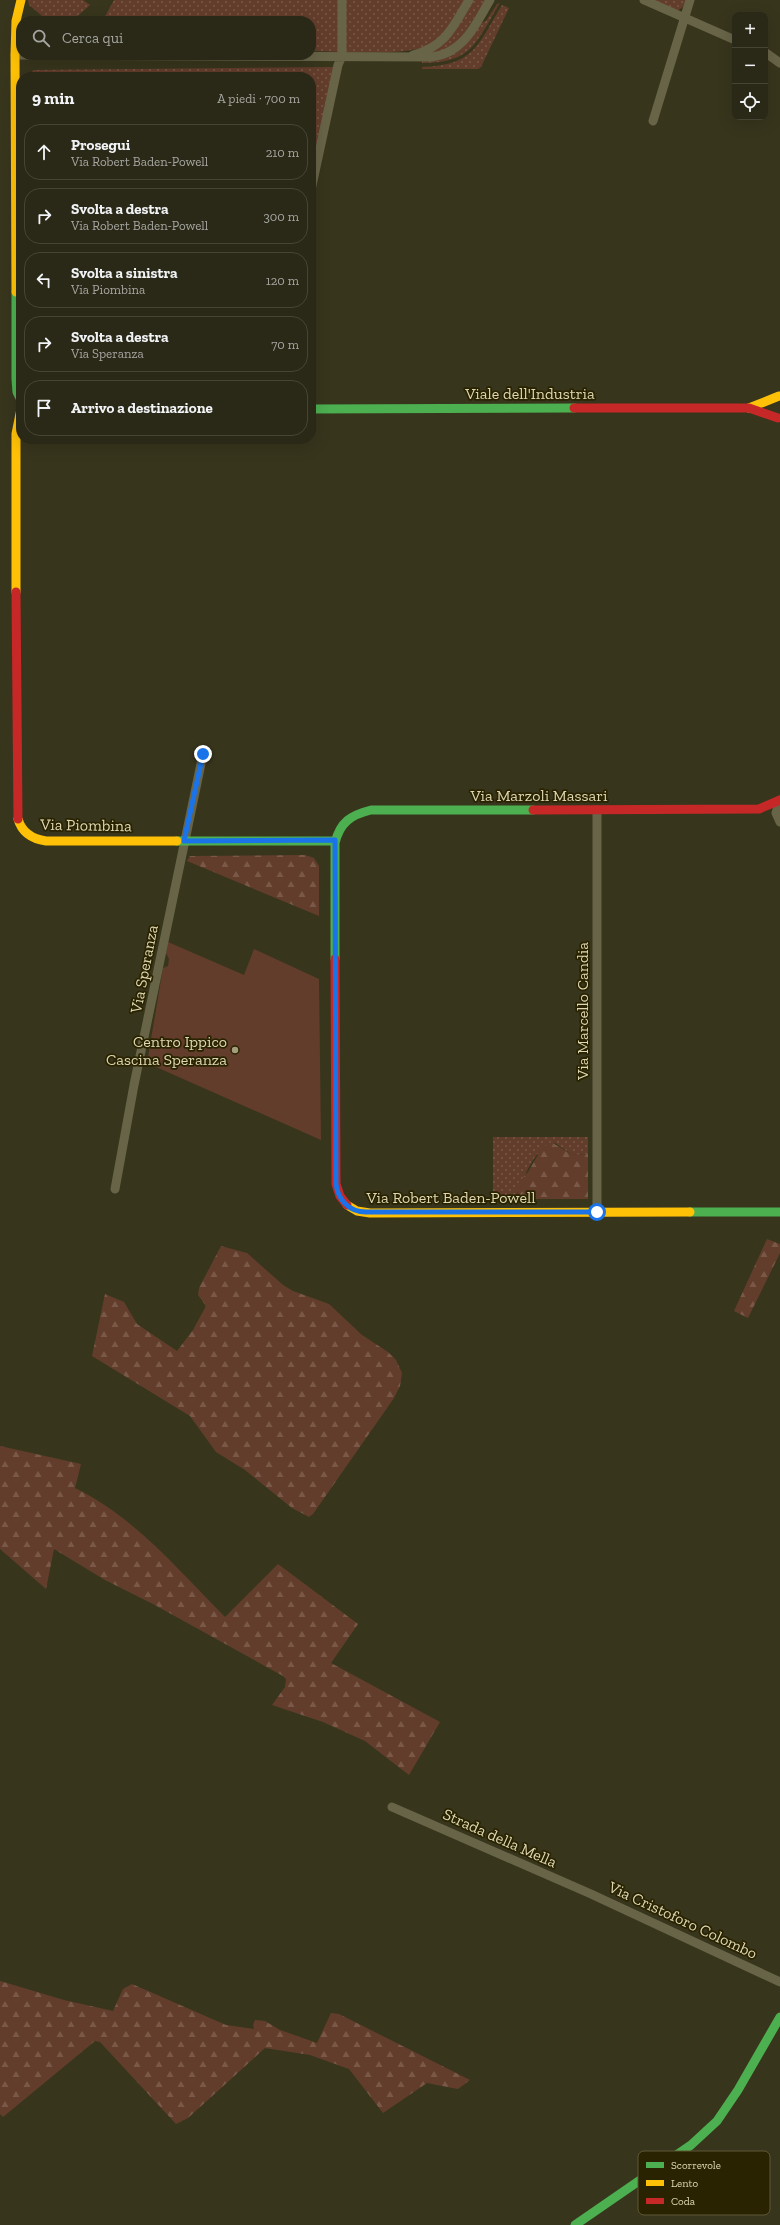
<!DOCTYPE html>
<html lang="it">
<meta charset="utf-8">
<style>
body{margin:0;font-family:"Zilla Slab",serif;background:#363423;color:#f1f3f6}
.controls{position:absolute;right:12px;top:12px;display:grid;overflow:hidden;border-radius:8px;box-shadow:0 4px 16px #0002}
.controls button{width:36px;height:36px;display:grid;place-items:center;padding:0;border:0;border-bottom:1px solid #464435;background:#2a2816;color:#f1f3f6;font:20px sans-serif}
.stop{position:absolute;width:12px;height:12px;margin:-9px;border:3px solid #1a73e8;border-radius:50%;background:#fff}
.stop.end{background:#1a73e8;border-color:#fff;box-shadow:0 1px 4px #0008}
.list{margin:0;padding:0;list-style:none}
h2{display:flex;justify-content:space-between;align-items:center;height:52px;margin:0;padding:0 16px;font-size:17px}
h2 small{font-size:13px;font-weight:400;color:#a5a6a1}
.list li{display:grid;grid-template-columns:26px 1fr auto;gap:12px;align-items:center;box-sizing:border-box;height:56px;margin:0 8px 8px;padding:0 8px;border:1px solid #464435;border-radius:16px}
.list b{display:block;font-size:15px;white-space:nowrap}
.list p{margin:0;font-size:13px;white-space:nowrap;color:#a5a6a1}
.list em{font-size:13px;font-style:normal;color:#a5a6a1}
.icon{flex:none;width:22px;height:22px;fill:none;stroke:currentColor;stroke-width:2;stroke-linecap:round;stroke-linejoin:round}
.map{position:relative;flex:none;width:780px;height:2225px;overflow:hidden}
.search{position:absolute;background:#2a2816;box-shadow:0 4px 16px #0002;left:16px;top:16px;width:300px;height:44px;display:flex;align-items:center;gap:10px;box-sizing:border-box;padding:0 14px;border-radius:16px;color:#a5a6a1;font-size:15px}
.panel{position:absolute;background:#2a2816;box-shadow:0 4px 16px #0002;left:16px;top:72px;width:300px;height:372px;border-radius:16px}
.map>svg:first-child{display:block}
</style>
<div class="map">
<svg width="780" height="2225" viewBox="0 0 780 2225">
<defs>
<pattern id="grass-dots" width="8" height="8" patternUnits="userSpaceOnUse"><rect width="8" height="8" fill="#633d2c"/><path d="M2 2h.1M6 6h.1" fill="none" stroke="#795848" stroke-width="1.8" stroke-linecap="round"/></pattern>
<pattern id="forest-firs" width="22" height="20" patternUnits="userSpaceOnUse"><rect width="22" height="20" fill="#633d2c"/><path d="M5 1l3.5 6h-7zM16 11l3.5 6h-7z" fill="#795848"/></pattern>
</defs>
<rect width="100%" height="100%" fill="#38351d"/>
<!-- grass -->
<path fill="url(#grass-dots)" d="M28 0H83L90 5 72 21H48L29 5Z
M114 0H465C457 13 448 33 435 42 412 58 341 51 311 51V21H100L103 20Z
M473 0H486L457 44 434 54 431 52Z
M652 0H686L683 7 677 11Z
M500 3C476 42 473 63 422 63V60L455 53 459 51 479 24 486 21 497 4Z
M502 5 509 8 481 67 478 69H422V67C475 65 477 46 502 5Z
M335 67 318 144 311 140V77H191L188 75 186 77H30L33 70Z
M493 1137H588V1154L573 1155 555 1143C550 1146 544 1149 539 1153 532 1158 520 1185 517 1194L520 1199 493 1200Z"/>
<!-- forest -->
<path fill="url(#forest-firs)" d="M305 855 314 858 319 866V916L187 861 190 856Z
M551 1142 573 1155 588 1154V1199H520L517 1190 518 1183 528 1172 542 1148Z
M767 1239 780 1244V1253L748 1318 734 1311Z
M221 1246 247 1253 283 1285 293 1291 329 1304 362 1335 388 1352 396 1360 402 1373 400 1386 394 1398 313 1514 309 1517 292 1508 245 1470 216 1452 190 1416 92 1356 105 1294 124 1302 137 1324 177 1351 193 1330 206 1306 198 1295 199 1288Z
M0 1446 81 1464 75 1488C136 1518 178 1570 225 1617L278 1564 358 1624 331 1663 440 1722 409 1775 365 1741 323 1722 272 1705 285 1687 286 1679 283 1676 153 1604 105 1580 54 1549 46 1589 0 1549Z
M0 1981 64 2000 113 2011 123 1989 132 1984 226 2025 254 2029 253 2025 255 2020 265 2021 280 2030 317 2043 331 2013 339 2014 470 2080 458 2089 427 2083 383 2113 349 2069 310 2055 265 2048 188 2118 176 2124 100 2042 95 2041 3 2117 0 2114Z"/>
<!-- pitch -->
<path fill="#633d2c" d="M168 942 244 975 254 949 319 979 321 1140 147 1063 163 968 168 966 169 959 166 953Z"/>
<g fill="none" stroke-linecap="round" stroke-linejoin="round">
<!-- street -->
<path stroke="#686448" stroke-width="9" d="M644 0 735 40
M766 53 780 63
M15 55 432 57C464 53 475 25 490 0
M413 55C446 46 453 27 469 0
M653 121 690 0
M311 190 338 65 342 56V0
M780 800 776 813 780 822
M115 1189 134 1085 203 754
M597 1212V810
M392 1807 591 1894 780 1982"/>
<!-- fast -->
<path stroke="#4caf50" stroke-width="9" d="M16 292V379L17 392 21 400
M311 409 574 408
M177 841H335
M335 959V843C340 822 351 815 371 810H533
M690 1212H780
M575 2225 691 2145 717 2121 738 2090 780 2017"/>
<!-- slow -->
<path stroke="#ffc107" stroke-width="9" d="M16 292 15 55 16 21 21 0
M749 408 779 396
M16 592V434L21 409
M18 819C22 833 32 839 46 841H177
M347 1205 357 1211 370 1213 690 1212"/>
<!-- jam -->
<path stroke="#c62828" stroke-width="9" d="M574 408H749L778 418
M16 592 18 819
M533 810 759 809 780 800
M335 959 336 1184 340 1196 347 1205"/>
</g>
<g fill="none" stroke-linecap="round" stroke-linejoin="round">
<!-- route -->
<path stroke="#1a73e8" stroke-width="5" d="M203 754 184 841 335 840 336 1184C338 1200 349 1212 366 1212H597"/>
</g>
<!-- markers -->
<circle fill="#a49e7d" stroke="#292301" stroke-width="1.5" cx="235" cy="1050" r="4"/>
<g text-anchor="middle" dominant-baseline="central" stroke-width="3.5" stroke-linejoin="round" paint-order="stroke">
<!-- street labels -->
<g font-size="16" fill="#ded7b1" stroke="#292301">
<text x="530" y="393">Viale dell'Industria</text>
<text x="539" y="795">Via Marzoli Massari</text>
<text transform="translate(86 825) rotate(1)">Via Piombina</text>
<text transform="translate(144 969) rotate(-79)">Via Speranza</text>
<text transform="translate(582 1011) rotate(-90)">Via Marcello Candia</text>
<text x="451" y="1197">Via Robert Baden-Powell</text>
<text transform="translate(500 1838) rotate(24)">Strada della Mella</text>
<text transform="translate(683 1920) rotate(25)">Via Cristoforo Colombo</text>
</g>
<!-- poi labels -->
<g font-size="16" fill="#ded7b1" stroke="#292301" text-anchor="end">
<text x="227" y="1041">Centro Ippico<tspan x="227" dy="18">Cascina Speranza</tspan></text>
</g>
</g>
<!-- legend -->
<rect x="638" y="2151" width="132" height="64" rx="6" fill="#292301" stroke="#5f5936" stroke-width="1"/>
<rect x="646" y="2162" width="18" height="6" fill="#4caf50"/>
<rect x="646" y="2180" width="18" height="6" fill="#ffc107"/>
<rect x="646" y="2198" width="18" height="6" fill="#c62828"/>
<g font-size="11" fill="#ded7b1">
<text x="671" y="2169">Scorrevole</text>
<text x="671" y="2187">Lento</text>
<text x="671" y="2205">Coda</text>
</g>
</svg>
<div class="controls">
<button>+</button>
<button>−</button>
<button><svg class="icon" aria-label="locate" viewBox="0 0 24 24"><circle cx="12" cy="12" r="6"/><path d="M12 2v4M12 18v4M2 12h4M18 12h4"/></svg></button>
</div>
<div class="stop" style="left:597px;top:1212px"></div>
<div class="stop end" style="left:203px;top:754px"></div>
<div class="search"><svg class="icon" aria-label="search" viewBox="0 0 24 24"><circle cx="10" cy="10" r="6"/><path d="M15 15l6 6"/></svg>Cerca qui</div>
<section class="panel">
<h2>9 min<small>A piedi · 700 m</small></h2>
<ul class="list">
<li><svg class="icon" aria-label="ahead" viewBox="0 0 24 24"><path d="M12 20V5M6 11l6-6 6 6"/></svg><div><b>Prosegui</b><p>Via Robert Baden-Powell</p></div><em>210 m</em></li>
<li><svg class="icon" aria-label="right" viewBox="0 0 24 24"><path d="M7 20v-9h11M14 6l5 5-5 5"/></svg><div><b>Svolta a destra</b><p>Via Robert Baden-Powell</p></div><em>300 m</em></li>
<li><svg class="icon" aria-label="left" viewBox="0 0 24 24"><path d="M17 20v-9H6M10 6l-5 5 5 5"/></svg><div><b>Svolta a sinistra</b><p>Via Piombina</p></div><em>120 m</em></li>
<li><svg class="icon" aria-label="right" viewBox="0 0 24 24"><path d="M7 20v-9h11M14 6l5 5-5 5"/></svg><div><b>Svolta a destra</b><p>Via Speranza</p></div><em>70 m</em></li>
<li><svg class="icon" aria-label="arrive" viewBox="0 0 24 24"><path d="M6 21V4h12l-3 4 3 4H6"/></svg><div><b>Arrivo a destinazione</b></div></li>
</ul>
</section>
</div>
